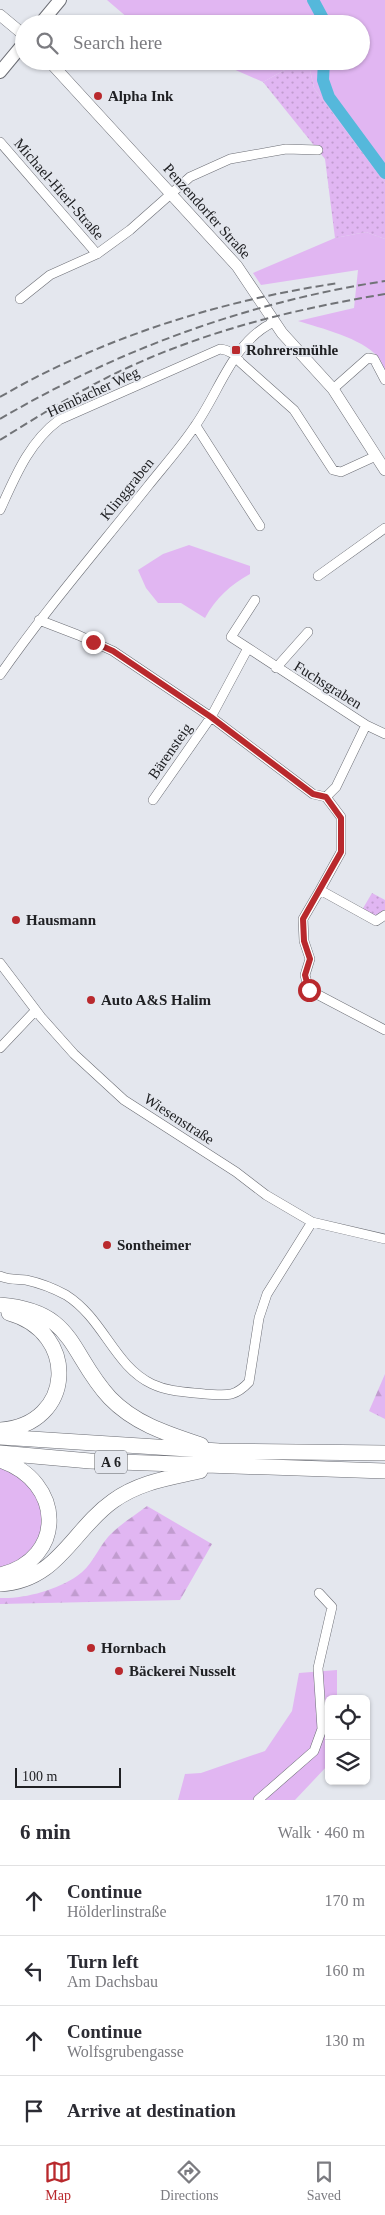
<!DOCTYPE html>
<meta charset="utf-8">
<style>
body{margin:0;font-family:Georgia,serif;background:#f7f7f7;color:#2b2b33}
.controls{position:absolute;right:15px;bottom:15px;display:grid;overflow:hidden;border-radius:8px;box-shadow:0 1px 4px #0004}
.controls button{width:45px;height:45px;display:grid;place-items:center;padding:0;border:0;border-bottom:1px solid #e1e1e2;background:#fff;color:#2b2b33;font:25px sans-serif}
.scale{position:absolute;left:15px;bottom:12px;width:106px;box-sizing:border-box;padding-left:5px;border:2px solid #202124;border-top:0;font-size:14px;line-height:18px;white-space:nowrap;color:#202124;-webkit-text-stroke:4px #e4e7ee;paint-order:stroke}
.stop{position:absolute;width:15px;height:15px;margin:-11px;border:4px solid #b9292d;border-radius:50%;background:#fff}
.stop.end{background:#b9292d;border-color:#fff;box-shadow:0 1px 5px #0008}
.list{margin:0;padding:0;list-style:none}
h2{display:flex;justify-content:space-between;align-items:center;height:65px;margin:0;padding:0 20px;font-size:21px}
h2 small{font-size:16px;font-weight:400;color:#7c7c81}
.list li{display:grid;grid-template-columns:32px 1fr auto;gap:15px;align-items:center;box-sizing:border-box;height:70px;padding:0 20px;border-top:1px solid #e1e1e2}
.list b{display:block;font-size:19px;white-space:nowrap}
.list p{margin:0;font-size:16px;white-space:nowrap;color:#7c7c81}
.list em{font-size:16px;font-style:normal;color:#7c7c81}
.icon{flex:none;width:28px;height:28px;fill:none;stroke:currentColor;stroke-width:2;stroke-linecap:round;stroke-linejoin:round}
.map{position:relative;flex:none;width:385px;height:1800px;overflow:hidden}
.search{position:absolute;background:#fff;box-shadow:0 1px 4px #0004;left:15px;right:15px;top:15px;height:55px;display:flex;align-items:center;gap:12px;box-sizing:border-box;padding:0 18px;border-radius:28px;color:#7c7c81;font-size:19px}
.sheet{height:345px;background:#fff}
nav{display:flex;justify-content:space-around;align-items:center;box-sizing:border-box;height:70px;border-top:1px solid #e1e1e2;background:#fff;font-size:14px;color:#7c7c81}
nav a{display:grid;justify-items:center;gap:2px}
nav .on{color:#b9292d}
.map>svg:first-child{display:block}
</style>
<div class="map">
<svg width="385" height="1800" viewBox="0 0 385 1800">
<defs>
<pattern id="forest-firs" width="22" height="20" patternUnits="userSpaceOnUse" patternTransform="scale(1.25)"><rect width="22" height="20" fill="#e1b6f2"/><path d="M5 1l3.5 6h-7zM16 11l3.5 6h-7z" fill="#c19ccf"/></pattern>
<pattern id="park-dots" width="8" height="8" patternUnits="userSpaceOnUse" patternTransform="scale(1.25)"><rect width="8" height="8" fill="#e1b6f2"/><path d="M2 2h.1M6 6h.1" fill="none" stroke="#c19ccf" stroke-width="1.8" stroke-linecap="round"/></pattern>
</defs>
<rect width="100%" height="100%" fill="#e4e7ee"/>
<!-- grass -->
<path fill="#e1b6f2" d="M107 0H385V183L314 88 308 61H361V24H135Z
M215 61H301L263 82Z
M366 232 385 239V371C383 366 381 360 378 357 362 338 320 328 298 321L354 308 358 270 261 285 253 273 335 238Z
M189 545 250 566V574C230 585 216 598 205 618L181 603H158L146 588 138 570 163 554Z
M0 1466 34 1486 46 1522 27 1558 0 1570Z
M337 1670V1699H329V1764L295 1800H178L185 1774 201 1773 265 1751 292 1711 299 1673Z"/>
<!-- forest -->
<path fill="url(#forest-firs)" d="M385 1374V1419L369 1411Z
M147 1506 212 1544 180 1600 0 1604V1598C24 1599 57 1590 77 1576 91 1567 97 1550 108 1537 119 1525 134 1516 147 1506Z"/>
<!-- park -->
<path fill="url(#park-dots)" d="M301 61H308L314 88 385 183V239L366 232 335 238 325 159 263 82Z
M372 893 385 900V910L374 916 362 910Z"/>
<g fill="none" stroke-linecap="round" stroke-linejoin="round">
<!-- river -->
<path stroke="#55b8db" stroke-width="12" d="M313 0 326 24
M324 61 323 80 329 97 385 173"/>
<defs>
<path id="street" d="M0 142 97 254
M20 299 50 275 97 254 130 230 190 177 230 159 286 149 318 150
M333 389 368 358 374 359 385 380
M196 426 260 526
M0 510C15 477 29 442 59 420L220 349C229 350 236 355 240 362L294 410 333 470 341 472 376 456
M318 576 385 528
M39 620 78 635 113 651 211 717 313 794 326 797
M248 648 231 637 255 600
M276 668 308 632
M0 675C46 609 98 549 148 486 164 466 181 447 195 426 220 391 233 341 274 322
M366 725 385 734
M326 797 341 817V852L320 890 376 921 385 915
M153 800 211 717 248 648 366 725 336 787 326 797
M320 890 303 919 304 941 310 959 305 975 309 990 385 1030
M0 963 41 1017 74 1054 124 1100 236 1172 266 1195 312 1222 385 1239
M0 1048 35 1011
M0 1276C8 1280 18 1279 26 1280 40 1283 53 1288 66 1295 104 1319 114 1366 152 1384 169 1392 187 1392 205 1394 226 1395 234 1398 249 1382L259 1318 267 1294 312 1222
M258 1800 314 1751 322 1729 318 1668 332 1607 319 1593"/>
<path id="secondary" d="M0 15 24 35
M49 61 237 266 282 333 333 389 385 470"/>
<path id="primary" d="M40 24 60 0
M0 72 24 43"/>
<path id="highway" d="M0 1305C76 1311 69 1354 110 1398 135 1424 168 1434 201 1445
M0 1430C75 1425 79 1332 9 1313
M0 1437 219 1451 385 1453
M0 1453 90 1461 385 1471
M0 1460C64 1481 67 1559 0 1575
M0 1584C58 1581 72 1530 113 1501 139 1482 169 1478 200 1471"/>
</defs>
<!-- street casing -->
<use href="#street" stroke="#6b6d74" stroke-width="10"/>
<!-- secondary casing -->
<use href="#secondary" stroke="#6b6d74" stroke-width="12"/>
<!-- primary casing -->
<use href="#primary" stroke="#6b6d74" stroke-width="14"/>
<!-- highway casing -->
<use href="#highway" stroke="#6b6d74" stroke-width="16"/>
<!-- street -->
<use href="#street" stroke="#fff" stroke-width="9"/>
<!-- secondary -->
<use href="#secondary" stroke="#fff" stroke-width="11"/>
<!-- primary -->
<use href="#primary" stroke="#fff" stroke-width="12"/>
<!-- highway -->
<use href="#highway" stroke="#fff" stroke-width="15"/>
<!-- rail -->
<path stroke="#717377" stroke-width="2" stroke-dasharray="8 4" stroke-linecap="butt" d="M0 397C103 337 222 300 339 283
M0 419C119 349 249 302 385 281
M0 440C42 414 85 387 129 367 212 329 296 309 385 294"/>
</g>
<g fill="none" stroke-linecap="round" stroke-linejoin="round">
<!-- route -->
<path stroke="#b9292d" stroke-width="6" d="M93 642 113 651 211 717 313 794 326 797 341 818V852L303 919 304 941 310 959 305 975 309 990"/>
</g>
<!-- markers -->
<g fill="#b9292d" stroke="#e4e7ee" stroke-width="2">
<circle cx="98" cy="96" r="5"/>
<rect x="231" y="345" width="10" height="10" rx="2.5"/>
<circle cx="16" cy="920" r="5"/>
<circle cx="91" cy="1000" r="5"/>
<circle cx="107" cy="1245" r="5"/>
<circle cx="91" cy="1648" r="5"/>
<circle cx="119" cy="1671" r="5"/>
</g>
<g text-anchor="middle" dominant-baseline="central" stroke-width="4" stroke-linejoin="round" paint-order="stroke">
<!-- shield labels -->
<rect fill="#e4e7ee" stroke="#5b5c61" stroke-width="1" x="95" y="1450.5" width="32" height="23" rx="4"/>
<g font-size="14" font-weight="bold" fill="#202124">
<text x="111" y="1462">A 6</text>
</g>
<!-- poi labels -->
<g font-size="15" font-weight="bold" fill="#202124" stroke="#e4e7ee" text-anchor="start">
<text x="108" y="96">Alpha Ink</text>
<text x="246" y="350">Rohrersmühle</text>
<text x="26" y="920">Hausmann</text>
<text x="101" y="1000">Auto A&amp;S Halim</text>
<text x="117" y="1245">Sontheimer</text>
<text x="101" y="1648">Hornbach</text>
<text x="129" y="1671">Bäckerei Nusselt</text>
</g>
<!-- street labels -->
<g font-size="15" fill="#202124" stroke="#e4e7ee">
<text transform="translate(59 189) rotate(49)">Michael-Hierl-Straße</text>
<text transform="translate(207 211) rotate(48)">Penzendorfer Straße</text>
<text transform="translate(93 392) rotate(-25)">Hembacher Weg</text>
<text transform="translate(127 489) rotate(-51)">Klinggraben</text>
<text transform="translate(328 685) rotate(32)">Fuchsgraben</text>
<text transform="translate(170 751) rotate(-55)">Bärensteig</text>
<text transform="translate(179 1119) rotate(33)">Wiesenstraße</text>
</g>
</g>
</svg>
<div class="controls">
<button><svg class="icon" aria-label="locate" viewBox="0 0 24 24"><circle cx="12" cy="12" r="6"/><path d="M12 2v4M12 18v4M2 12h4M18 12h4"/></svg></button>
<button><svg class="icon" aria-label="layers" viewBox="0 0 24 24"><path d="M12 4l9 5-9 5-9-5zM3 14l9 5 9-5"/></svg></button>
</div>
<div class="scale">100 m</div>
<div class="stop" style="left:309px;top:990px"></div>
<div class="stop end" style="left:93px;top:642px"></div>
<div class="search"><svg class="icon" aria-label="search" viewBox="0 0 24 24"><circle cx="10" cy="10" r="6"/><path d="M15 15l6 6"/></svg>Search here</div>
</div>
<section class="sheet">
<h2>6 min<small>Walk · 460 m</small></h2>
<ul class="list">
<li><svg class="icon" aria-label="ahead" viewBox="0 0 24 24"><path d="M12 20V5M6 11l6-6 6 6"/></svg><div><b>Continue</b><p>Hölderlinstraße</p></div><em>170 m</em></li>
<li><svg class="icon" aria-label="left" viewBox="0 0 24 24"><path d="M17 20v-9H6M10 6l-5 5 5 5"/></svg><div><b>Turn left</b><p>Am Dachsbau</p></div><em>160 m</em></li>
<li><svg class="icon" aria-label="ahead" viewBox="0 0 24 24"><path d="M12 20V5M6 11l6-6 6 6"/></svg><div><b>Continue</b><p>Wolfsgrubengasse</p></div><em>130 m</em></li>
<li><svg class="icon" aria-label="arrive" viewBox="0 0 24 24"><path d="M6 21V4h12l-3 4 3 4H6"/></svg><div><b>Arrive at destination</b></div></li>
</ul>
</section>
<nav>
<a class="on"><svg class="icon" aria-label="map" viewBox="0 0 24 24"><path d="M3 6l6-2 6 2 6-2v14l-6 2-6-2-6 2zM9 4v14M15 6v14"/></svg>Map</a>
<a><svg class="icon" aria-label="directions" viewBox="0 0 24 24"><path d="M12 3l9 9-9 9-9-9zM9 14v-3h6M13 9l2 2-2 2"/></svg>Directions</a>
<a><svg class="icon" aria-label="saved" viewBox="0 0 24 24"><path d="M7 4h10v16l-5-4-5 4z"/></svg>Saved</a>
</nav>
